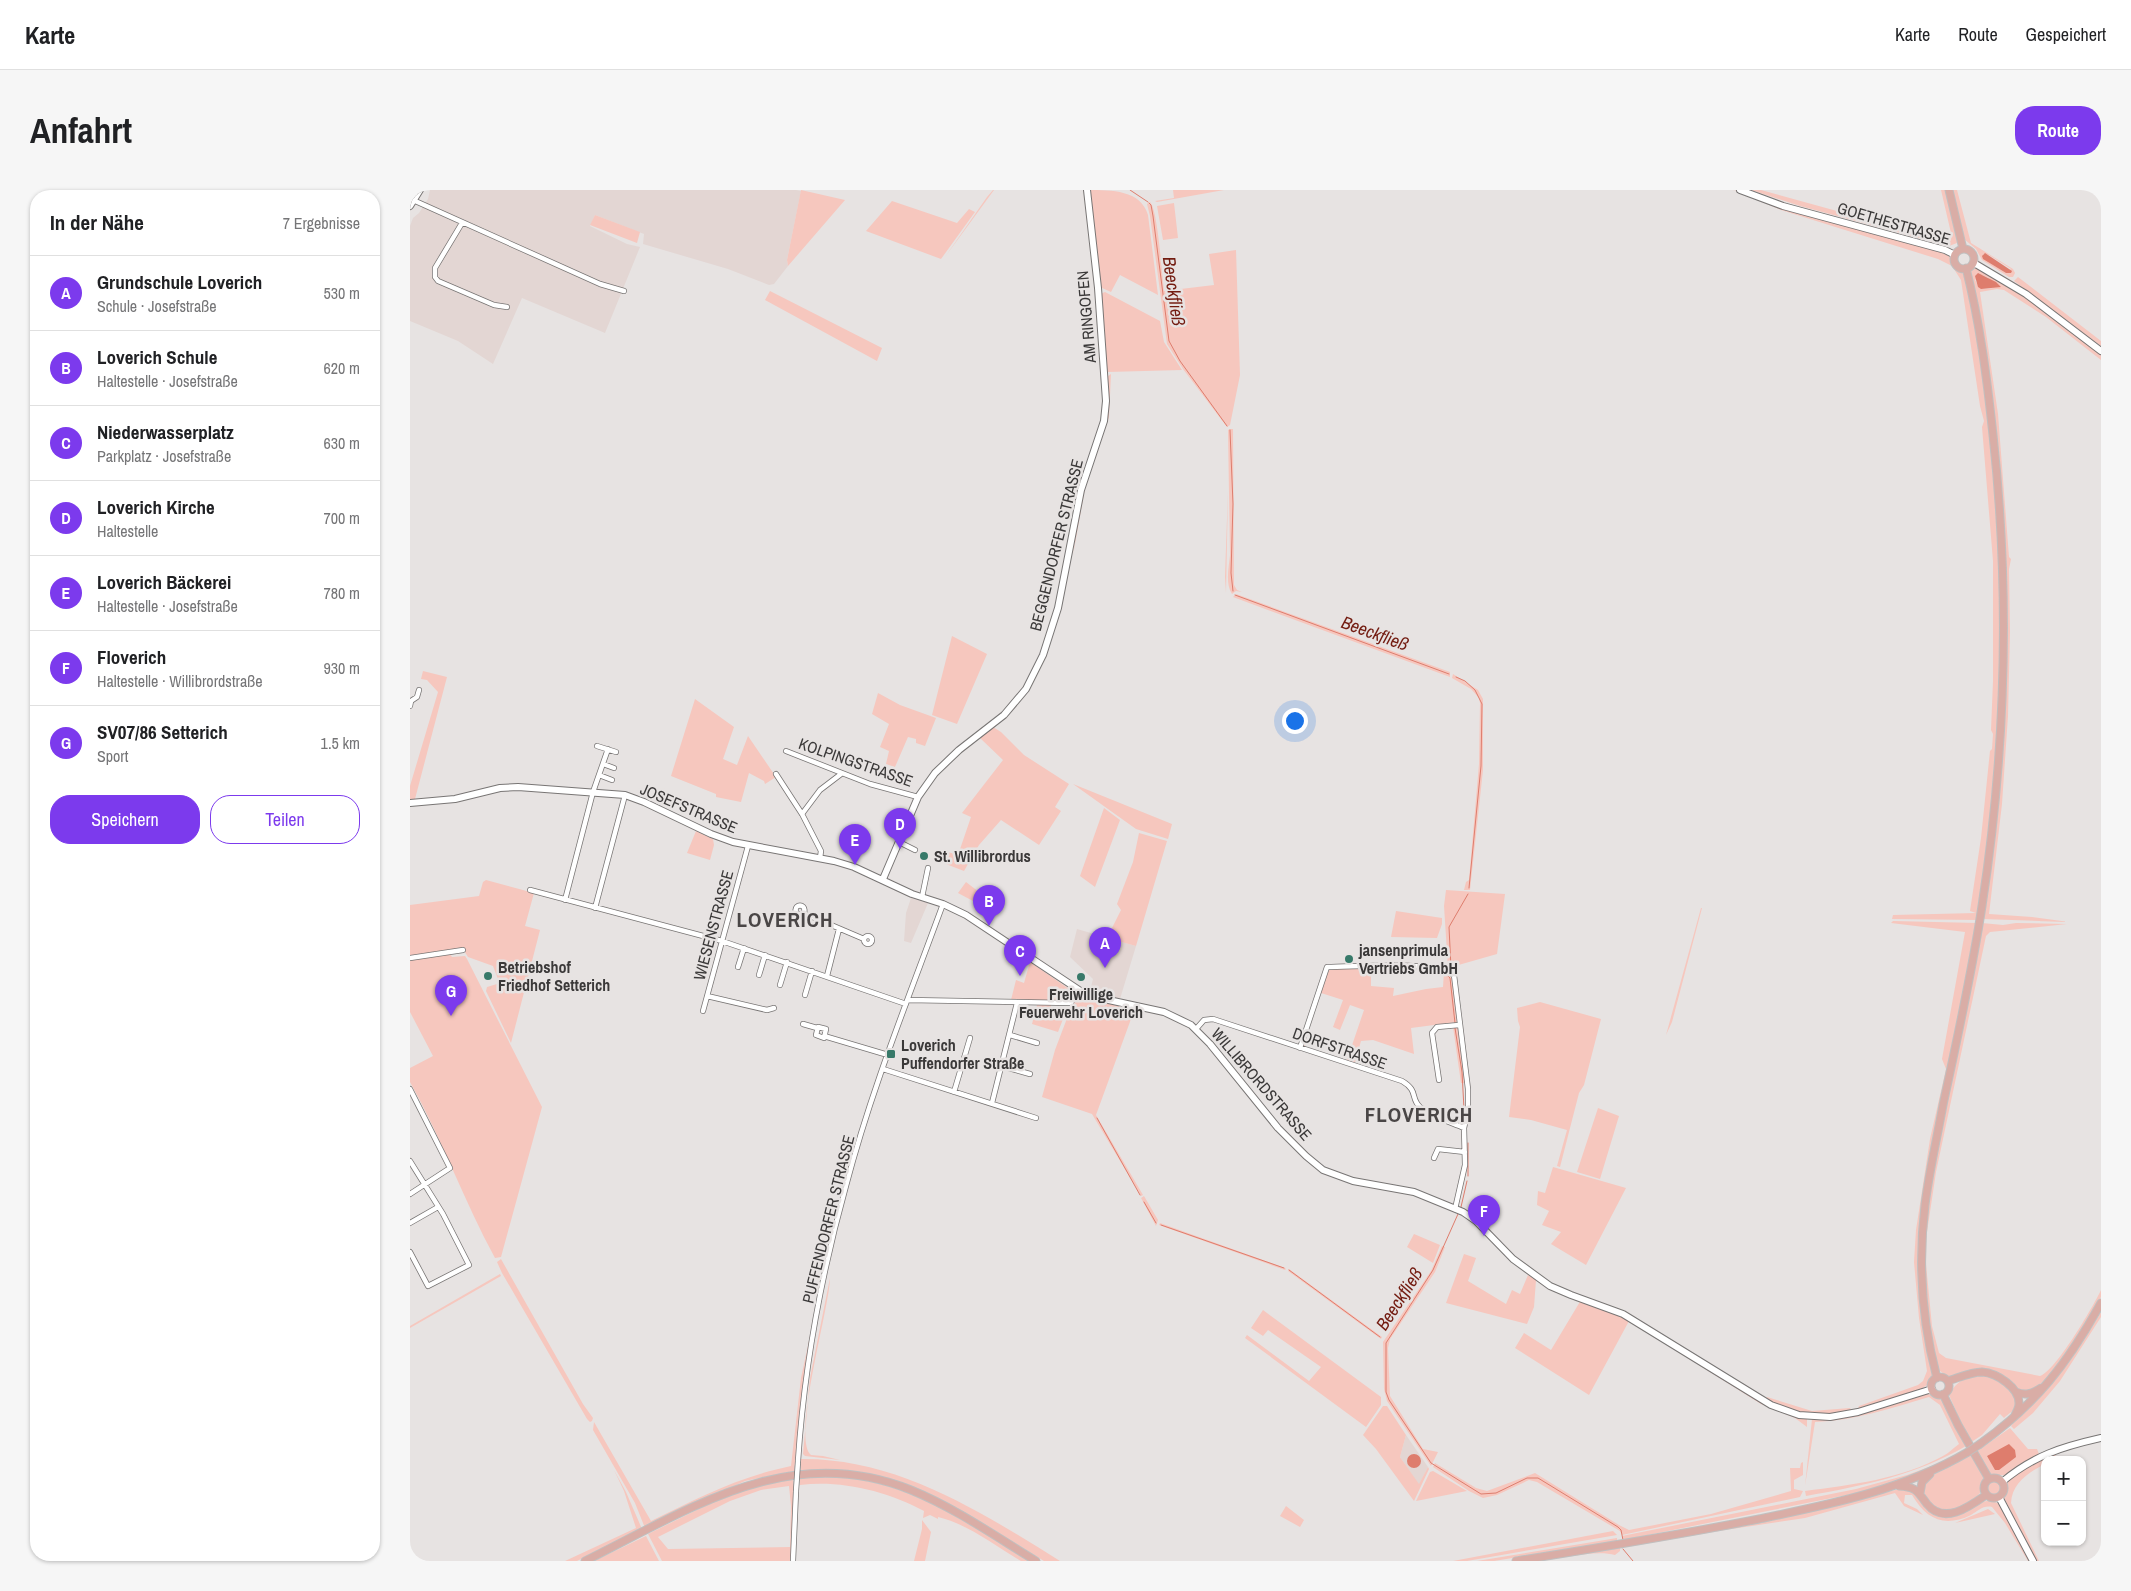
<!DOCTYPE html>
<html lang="de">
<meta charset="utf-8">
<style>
body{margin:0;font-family:"Archivo Narrow",sans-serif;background:#f6f6f6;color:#202124}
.controls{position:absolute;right:15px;bottom:15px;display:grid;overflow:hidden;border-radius:10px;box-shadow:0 1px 4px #0004}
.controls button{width:45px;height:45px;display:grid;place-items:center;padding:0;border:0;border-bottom:1px solid #e0e0e0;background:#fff;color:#202124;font:25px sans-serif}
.you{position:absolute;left:884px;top:530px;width:18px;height:18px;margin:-12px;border:4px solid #fff;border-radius:50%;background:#1a73e8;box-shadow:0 0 0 8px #1a73e833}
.badge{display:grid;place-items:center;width:32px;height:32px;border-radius:50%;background:#7c3aed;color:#fff;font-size:16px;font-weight:700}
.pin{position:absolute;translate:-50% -41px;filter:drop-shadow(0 1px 2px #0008)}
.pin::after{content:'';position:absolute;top:26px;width:18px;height:15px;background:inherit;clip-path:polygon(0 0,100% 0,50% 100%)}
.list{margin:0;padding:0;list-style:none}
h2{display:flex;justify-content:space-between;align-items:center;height:65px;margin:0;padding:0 20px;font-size:21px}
h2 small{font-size:16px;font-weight:400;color:#757577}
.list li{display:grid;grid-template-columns:32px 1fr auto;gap:15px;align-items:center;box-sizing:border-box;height:75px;padding:0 20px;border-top:1px solid #e0e0e0}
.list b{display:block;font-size:19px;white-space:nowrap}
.list p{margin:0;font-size:16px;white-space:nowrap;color:#757577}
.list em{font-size:16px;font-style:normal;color:#757577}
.actions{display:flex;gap:10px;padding:15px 20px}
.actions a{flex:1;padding:11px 0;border:1px solid #7c3aed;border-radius:20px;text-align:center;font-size:18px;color:#7c3aed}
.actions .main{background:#7c3aed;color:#fff}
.map{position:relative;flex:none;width:1691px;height:1371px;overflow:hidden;border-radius:20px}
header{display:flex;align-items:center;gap:30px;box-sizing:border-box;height:70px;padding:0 25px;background:#fff;border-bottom:1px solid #e0e0e0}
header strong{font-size:24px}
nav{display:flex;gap:28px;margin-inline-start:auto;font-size:18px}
.intro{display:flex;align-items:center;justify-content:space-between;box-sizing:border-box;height:120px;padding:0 30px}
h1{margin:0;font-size:35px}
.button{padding:12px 22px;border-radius:20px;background:#7c3aed;color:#fff;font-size:18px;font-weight:700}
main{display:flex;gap:30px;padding:0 30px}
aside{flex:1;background:#fff;border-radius:20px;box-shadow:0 1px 4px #0004}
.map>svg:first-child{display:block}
</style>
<header>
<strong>Karte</strong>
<nav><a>Karte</a><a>Route</a><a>Gespeichert</a></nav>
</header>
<div class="intro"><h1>Anfahrt</h1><a class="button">Route</a></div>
<main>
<aside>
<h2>In der Nähe<small>7 Ergebnisse</small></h2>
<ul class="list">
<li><span class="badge">A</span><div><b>Grundschule Loverich</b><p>Schule · Josefstraße</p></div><em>530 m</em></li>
<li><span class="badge">B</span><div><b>Loverich Schule</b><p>Haltestelle · Josefstraße</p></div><em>620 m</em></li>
<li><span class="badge">C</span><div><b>Niederwasserplatz</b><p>Parkplatz · Josefstraße</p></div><em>630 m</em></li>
<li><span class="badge">D</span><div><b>Loverich Kirche</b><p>Haltestelle</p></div><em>700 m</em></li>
<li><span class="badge">E</span><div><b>Loverich Bäckerei</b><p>Haltestelle · Josefstraße</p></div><em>780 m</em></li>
<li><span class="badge">F</span><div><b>Floverich</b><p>Haltestelle · Willibrordstraße</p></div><em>930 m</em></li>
<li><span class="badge">G</span><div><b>SV07/86 Setterich</b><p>Sport</p></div><em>1.5 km</em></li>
</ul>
<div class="actions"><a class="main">Speichern</a><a>Teilen</a></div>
</aside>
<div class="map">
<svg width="1691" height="1371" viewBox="0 0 1691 1371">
<rect width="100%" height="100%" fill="#e7e3e2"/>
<!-- built -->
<path fill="#e3d6d3" d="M20 0H386L391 1 377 70 378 76 364 94 359 95 318 79 233 54 234 44 185 25 180 36 217 54 230 57 195 143 112 108 83 174 48 151 0 131V36L3 28 9 23 18 9Z
M501 708 518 713 501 753 494 751 496 723Z
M667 739 726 756 710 809 680 801 683 789 660 767Z
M996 1245 1018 1277 1009 1295 990 1267Z"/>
<!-- green -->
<path fill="#f6c7be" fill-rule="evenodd" d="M391 0 435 10 378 76 377 70Z
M583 0H584L535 67 577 7Z
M679 0C701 0 731 0 738 25L748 105 710 85 701 102 690 97Z
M763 0H814L747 12 745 11 764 8Z
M1323 0 1521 58 1539 66 1545 77 1554 85C1574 162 1582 243 1586 322 1590 388 1593 455 1589 522 1586 592 1578 661 1568 730L1482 729 1483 725 1566 723 1560 721 1571 648 1580 561 1582 559 1583 544 1581 540 1583 491V371L1572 237 1574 231 1570 216 1551 90 1542 76 1528 69 1371 20Z
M1341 0H1351L1532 50 1540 48 1541 43 1531 0H1536L1547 43V53L1539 56 1390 16Z
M1541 0H1547L1561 53 1603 79 1605 83 1603 87H1599L1572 70 1566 59 1554 49ZM1573 64 1579 65 1601 79 1596 83 1578 72Z
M482 11 547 33 559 19 565 22 531 69 456 41Z
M740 12C748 20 752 85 754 101L804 95 799 64 826 60 830 185 820 235 817 237 773 179 757 154 740 26 737 14Z
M764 13 768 48 753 50 747 16Z
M185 25 230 42 227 53 180 35Z
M1566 78 1597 93 1691 164V170L1636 127 1594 100 1587 99 1570 102 1588 224 1599 367 1601 369 1599 379 1600 442 1598 526 1592 614 1579 724 1622 727 1659 732 1572 729 1588 610 1592 322 1560 85 1562 79ZM1572 85 1579 88 1583 98C1573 99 1570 100 1565 90Z
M1608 87 1691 151V156L1604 91Z
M360 101 472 158 467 171 355 110Z
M695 102 750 131 754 152 772 180 697 182 690 104Z
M701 184 699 227 675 298 663 365 670 313 698 207V186Z
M820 239H823L824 395 827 400 832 402 826 401 822 404C815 394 819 376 820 365L818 240Z
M818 300 816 403 815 387Z
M826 404 1040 482V487L823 407Z
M542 446 577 464 547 534 522 525Z
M13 481 37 487 5 609H0V596L28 502 17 490 11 489Z
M1043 484 1068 500 1073 509V580L1060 700H1054L1056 692 1059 690 1069 574 1070 513 1069 508 1061 499 1042 488Z
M468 503 490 515 526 528 515 556 506 553V549L498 547 485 577 476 574 479 561 470 557 479 534 462 524Z
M285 509 324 537 313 569 327 575 338 546 366 587 355 594 354 591 339 583 331 612 306 607V604L261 586Z
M583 537 591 542 614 565 659 594 645 617 651 621 629 655 591 630 569 655 554 681 523 669 528 659 548 665 561 627 552 623 593 570 570 548Z
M663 594 762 634 758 649 726 639Z
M694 618 710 630 685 697 670 686Z
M286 641 303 649 304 655 300 670 277 663Z
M729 643 757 651 726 756 697 748 711 720 707 714 723 672Z
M76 690 124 703 115 736 130 740 101 853 76 801 77 797 87 794 88 789 83 776 58 767 53 759 0 766V715L69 706 73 692Z
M556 692 582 712 578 719 548 703Z
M1036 700 1095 704 1087 764 1038 778 1034 716Z
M1291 718H1292L1262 832 1256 845Z
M986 721 1032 728V734L1027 748 981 747Z
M1483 731 1568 733 1514 1008 1508 1058 1523 1184 1517 1195 1508 1201 1448 1219 1449 1216 1508 1195 1513 1191 1517 1181 1509 1128 1504 1072 1506 1040 1520 949 1536 879 1532 869 1555 742 1481 733Z
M1572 733 1593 735 1606 733 1657 734 1580 742 1576 746 1526 982 1517 1042 1515 1064 1522 1136 1529 1163 1536 1168 1630 1186C1645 1182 1683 1117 1691 1100V1107C1679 1127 1638 1207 1611 1201 1602 1199 1591 1187 1583 1181L1539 1187 1530 1181 1526 1174 1517 1132 1514 1058 1518 1006Z
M40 764 42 767 55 766 57 769 132 917 91 1067 85 1068C54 1011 32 949 0 892V878L23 866 0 822V769Z
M620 772 662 801 659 812 601 810 606 790 614 793Z
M961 778V796L984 798 983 806 1016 799 1033 797 1034 782 1042 785 1044 791 1047 832 1001 838 1004 864 963 850 951 851 945 872 937 870 954 820 940 815 930 840 923 837 933 810 911 803 894 852 895 857 891 856 916 782 920 779Z
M667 802 692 811 725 818 686 925 733 1005 731 1006 682 924 632 907 645 860Z
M1130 812 1191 829 1174 895 1169 903 1150 977 1147 976 1157 940 1121 930 1099 927 1110 837 1108 831 1107 818Z
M627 815H641V819L655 824 648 842 622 834Z
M1043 837 1048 838 1055 893H1051Z
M1188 918 1209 926 1190 989 1167 982Z
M1143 977 1216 998 1176 1075 1141 1054 1151 1042 1132 1035 1139 1021 1127 1015 1128 1001 1135 1003Z
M432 998 394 1186 384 1281 335 1291 235 1338 225 1313 183 1240 184 1232 241 1331C288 1308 328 1287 381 1276L391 1188Z
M734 1006 748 1030 746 1036 731 1008Z
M750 1033 875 1078 876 1079 875 1080 749 1035Z
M1004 1044 1030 1055 1023 1073 997 1057Z
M1032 1056 1035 1057 1025 1082 980 1149 978 1158 980 1206 1013 1259 1028 1262 1021 1276 977 1211 974 1199 973 1152 1021 1081Z
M1054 1064 1066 1068 1058 1091 1096 1114 1102 1100 1110 1104 1118 1085 1126 1090 1124 1117 1117 1134 1036 1113Z
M91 1069 173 1214 183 1228 182 1231 180 1232 177 1229 92 1083 87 1072Z
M879 1079 972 1147 971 1149 878 1081Z
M90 1084 91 1086 0 1138V1136Z
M420 1088C420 1116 381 1250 401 1265L413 1266 430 1270 395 1266 393 1264 400 1188Z
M1171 1110 1207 1123 1350 1211 1397 1229V1237L1385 1228 1351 1214 1219 1131 1179 1205 1105 1158 1114 1143 1141 1160Z
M853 1120 971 1207V1215L956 1237 835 1148 837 1145 899 1191 911 1177 858 1140 853 1146 841 1138Z
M1691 1122V1127L1650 1191 1623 1223 1604 1239 1601 1236 1604 1232C1641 1200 1667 1164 1691 1122Z
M1573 1185C1584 1187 1612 1203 1606 1217 1604 1221 1598 1224 1594 1228L1590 1224 1572 1245 1560 1253 1539 1205C1546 1191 1558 1185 1573 1185Z
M1521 1204 1529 1208 1535 1215 1556 1256C1506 1285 1452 1296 1396 1306L1395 1301C1441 1295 1492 1289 1533 1266 1539 1263 1543 1258 1549 1254L1530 1215 1519 1207C1481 1218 1444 1231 1405 1232L1395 1296 1402 1229 1435 1228 1510 1205Z
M1357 1207 1402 1221 1440 1218 1442 1221C1408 1228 1387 1223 1356 1209Z
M973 1216H977L996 1245 990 1267 1009 1294 1018 1277 1019 1279 1004 1311 966 1259 953 1245Z
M1600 1238 1618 1259H1627L1629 1264 1595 1285 1582 1286 1566 1262Z
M1645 1262 1646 1269 1635 1270V1274C1619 1282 1602 1293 1601 1313L1629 1371H1627L1594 1308 1597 1293 1605 1283Z
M1562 1264C1566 1271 1574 1280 1574 1289 1574 1301 1568 1307 1558 1313 1538 1325 1524 1322 1513 1301L1516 1289Z
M391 1269C488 1268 571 1322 650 1371H634C556 1325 486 1271 391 1281Z
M1393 1272V1285L1384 1290V1299L1393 1301 1390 1307 1212 1345 1210 1341 1127 1292 1119 1290 1087 1305 1073 1308 1059 1301 1023 1277 1025 1273 1066 1298 1077 1301 1125 1283 1209 1335 1219 1340 1301 1324 1381 1301 1380 1278H1390L1391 1273Z
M1527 1274 1492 1289 1457 1301 1213 1350 1212 1346 1446 1299 1497 1285Z
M204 1280 216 1302 232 1339 167 1371H155L226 1338 214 1301Z
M1023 1281 1057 1301 1006 1311 1020 1282Z
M404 1286C423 1287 442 1287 461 1292 519 1304 569 1341 619 1371H611C585 1356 558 1334 528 1327V1329L520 1325 513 1328 514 1321C477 1301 431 1290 390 1295V1288Z
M383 1288 384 1308 381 1371H252L238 1344 301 1313 339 1297ZM379 1296 381 1316 380 1357 258 1359 248 1347 320 1311 351 1300Z
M1577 1298a7 7 0 1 1 14 0a7 7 0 1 1-14 0Z
M1494 1298 1506 1303 1538 1327C1558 1325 1575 1300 1591 1316L1622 1371H1618L1595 1333 1582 1317C1573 1315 1568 1321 1561 1325 1534 1338 1516 1329 1502 1305H1495L1494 1313 1507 1319 1513 1325 1494 1316 1485 1303 1395 1328 1315 1340 1217 1357 1218 1355 1339 1335Z
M876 1316 894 1330 890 1337 870 1326Z
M1578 1319 1585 1324 1545 1333Z
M512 1330 521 1342 515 1371H504L512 1339Z
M1203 1341 1207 1345 1057 1371H1043Z
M236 1346 249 1371H184Z
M1207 1348V1351L1084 1371H1067Z
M1210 1358V1361L1205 1365C1183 1359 1147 1371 1123 1371Z"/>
<!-- water -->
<path fill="#de7d6d" d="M1575 63 1602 81 1601 83H1596L1573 69 1572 66Z
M1568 83 1586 92 1591 97 1571 99 1568 97 1565 86Z
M1599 1254 1605 1260 1606 1267 1589 1280H1585L1577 1266Z
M997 1271a7 7 0 1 1 14 0a7 7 0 1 1-14 0Z"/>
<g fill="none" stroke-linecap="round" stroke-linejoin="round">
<!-- stream -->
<path stroke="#de7d6d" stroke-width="1" d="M720 0 738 12
M739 13 741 15 743 26 759 151 770 171 817 236
M820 240 823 314 821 383 823 401
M825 405 1039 484
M1046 487 1055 491 1065 500 1072 514 1071 576 1059 698
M1041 778 1039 737 1058 704
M1037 785 1040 788 1045 833
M1045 838 1052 882 1054 919
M687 928 730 1005
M1058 953V986
M734 1012 746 1033
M1051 1017 1057 991
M1048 1024 1023 1080 976 1153V1202L979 1210 1021 1273 1071 1304 1086 1303 1117 1288H1128L1208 1337 1211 1340 1213 1350
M751 1035 874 1078
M879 1080 970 1147
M1213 1359 1223 1371"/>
<defs>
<path id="street" d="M3 10 190 94 214 101
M52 33 25 78V87L28 91 84 115 97 117
M0 516 1 511 7 507 9 500
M187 556 206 562
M376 561 460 594 508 607
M193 574 204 578
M366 584 392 624 411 661 410 668
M189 585 202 590
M392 624 410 600 431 584
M489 652 505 660
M120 700 312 751 496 814
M512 707 518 678
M155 710 183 602 198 559
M385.5 720a4.5 4.5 0 1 1 9 0a4.5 4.5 0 1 1-9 0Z
M185 718 215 605
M393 723 454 749
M454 750a4 4 0 1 1 8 0a4 4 0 1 1-8 0Z
M0 768 53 760
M328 777 334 758
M349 785 355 765
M417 786 429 739
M370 795 377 772
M395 805 402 781
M297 806 357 820 364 818
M498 810 661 813 667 799
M293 821 338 656
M393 834 407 838
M408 837 416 839 414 848 406 845Z
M786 839 794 830 803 829 992 891C1009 901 1000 908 1010 917 1022 927 1040 932 1054 938
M600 845 627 853
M414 846 478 865
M890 858 917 777C949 777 1019 770 1044 785L1058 899V920L1054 938 1055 975 1045 1019
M591 876 620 884
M473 879 626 928
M1029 890 1022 843 1027 837 1049 835
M0 899 40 978 0 1004
M544 902 560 848
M582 913 607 813
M1024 968 1028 959 1055 962
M0 971 33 1024 59 1075 18 1096 0 1062
M0 1033 28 1017
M388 1271C394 1179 411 1086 436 996 461 900 499 807 533 714
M383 1371 386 1301"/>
<path id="secondary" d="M1330 0 1373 16 1535 60 1545 65
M0 16 10 0
M1564 73 1616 104 1691 161
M0 613 45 609 90 598 108 597 215 605 234 612 301 644 323 652 424 671 444 677 502 704 533 714 556 725 672 802 694 809 754 822 781 835 800 854 868 938 896 966 913 980 943 991 1004 1002 1053 1022 1066 1031 1103 1069 1140 1096 1161 1105 1213 1124 1361 1215 1389 1225 1420 1227 1448 1222 1522 1199
M473 689 508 607 525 583 549 560 594 525 616 499 633 465 648 418 671 300 694 231 696 211 688 98 677 0
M1592 1292C1623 1266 1651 1257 1691 1248
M1589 1307 1623 1371"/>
<path id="primary" d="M1539 0 1553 59
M1544 69a10 10 0 1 1 20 0a10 10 0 1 1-20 0Z
M1521 1196a9 9 0 1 1 18 0a9 9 0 1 1-18 0Z
M1527 1188C1512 1132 1508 1073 1515 1015 1519 982 1527 948 1533 915 1547 849 1562 783 1572 716 1596 560 1600 402 1583 245 1577 189 1570 133 1556 78
M1538 1191C1548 1188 1561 1182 1572 1182 1587 1183 1610 1198 1609 1214 1609 1218 1607 1221 1605 1225
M1606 1202C1615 1206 1622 1204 1631 1198
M1533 1204 1548 1235 1579 1289
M1570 1254C1626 1214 1658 1173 1691 1113
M1574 1298a10 10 0 1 1 20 0a10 10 0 1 1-20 0Z
M1489 1296C1507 1297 1507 1301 1517 1314 1534 1335 1559 1317 1576 1305
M1510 1303 1512 1292 1520 1284
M175 1371C280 1319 380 1251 501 1300 545 1318 585 1346 626 1371
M1106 1371C1187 1358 1269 1345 1349 1329 1422 1314 1493 1300 1558 1262"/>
</defs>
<!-- street casing -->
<use href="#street" stroke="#787574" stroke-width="6"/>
<!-- secondary casing -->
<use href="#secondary" stroke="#787574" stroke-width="8"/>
<!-- primary casing -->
<use href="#primary" stroke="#c0c0c0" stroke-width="9"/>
<!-- street -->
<use href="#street" stroke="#fff" stroke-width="4.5"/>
<!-- secondary -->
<use href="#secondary" stroke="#fff" stroke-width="6"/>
<!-- primary -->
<use href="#primary" stroke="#d9ada6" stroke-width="7"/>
<defs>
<path id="street-bridge" d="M386 1301 388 1271"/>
<path id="primary-bridge" d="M1558 1262 1570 1254"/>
</defs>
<!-- street-bridge casing -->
<use href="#street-bridge" stroke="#787574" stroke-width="6" stroke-linecap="butt"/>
<!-- primary-bridge casing -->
<use href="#primary-bridge" stroke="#c0c0c0" stroke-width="9" stroke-linecap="butt"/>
<!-- street-bridge -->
<use href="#street-bridge" stroke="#fff" stroke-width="4.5"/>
<!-- primary-bridge -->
<use href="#primary-bridge" stroke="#d9ada6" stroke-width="7"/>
</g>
<!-- markers -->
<g fill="#377969" stroke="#e7e3e2" stroke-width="2">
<circle cx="514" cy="666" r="5"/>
<circle cx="939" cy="769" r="5"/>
<circle cx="78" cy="786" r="5"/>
<circle cx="671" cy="787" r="5"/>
<rect x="476" y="859" width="10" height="10" rx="2.5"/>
</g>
<g text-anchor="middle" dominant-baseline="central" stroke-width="5" stroke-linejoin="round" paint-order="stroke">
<!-- street labels -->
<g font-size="16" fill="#3b3939" stroke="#e7e3e2">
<text transform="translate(1484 33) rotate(16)">GOETHESTRASSE</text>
<text transform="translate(676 127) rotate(-95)">AM RINGOFEN</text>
<text transform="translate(646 355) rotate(-76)">BEGGENDORFER STRASSE</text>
<text transform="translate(446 572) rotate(19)">KOLPINGSTRASSE</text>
<text transform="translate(279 618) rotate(23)">JOSEFSTRASSE</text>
<text transform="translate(303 735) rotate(-75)">WIESENSTRASSE</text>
<text transform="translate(930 858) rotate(19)">DORFSTRASSE</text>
<text transform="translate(852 894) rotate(49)">WILLIBRORDSTRASSE</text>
<text transform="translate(418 1029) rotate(-76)">PUFFENDORFER STRASSE</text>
</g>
<!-- poi labels -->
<g font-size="16" font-weight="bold" fill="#3b3939" stroke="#e7e3e2" text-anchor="start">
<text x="524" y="666">St. Willibrordus</text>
<text x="949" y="760">jansenprimula<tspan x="949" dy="18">Vertriebs GmbH</tspan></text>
<text x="88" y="777">Betriebshof<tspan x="88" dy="18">Friedhof Setterich</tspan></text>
<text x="671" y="804" text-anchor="middle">Freiwillige<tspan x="671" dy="18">Feuerwehr Loverich</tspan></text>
<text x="491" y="855">Loverich<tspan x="491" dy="18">Puffendorfer Straße</tspan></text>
</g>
<!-- water labels -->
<g font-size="18" font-style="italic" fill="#731c11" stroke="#e7e3e2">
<text transform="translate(764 101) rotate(82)">Beeckfließ</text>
<text transform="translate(965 443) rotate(20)">Beeckfließ</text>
<text transform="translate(989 1109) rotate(-57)">Beeckfließ</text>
</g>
<!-- district labels -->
<g font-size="21" font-weight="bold" letter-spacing="1" fill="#4a4646" stroke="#e7e3e2">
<text x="375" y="729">LOVERICH</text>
<text x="1009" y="924">FLOVERICH</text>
</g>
</g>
</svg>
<div class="controls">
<button>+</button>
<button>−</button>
</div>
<div class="you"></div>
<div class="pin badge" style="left:695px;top:778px">A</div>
<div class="pin badge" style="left:579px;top:736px">B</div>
<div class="pin badge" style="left:610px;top:786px">C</div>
<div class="pin badge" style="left:490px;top:659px">D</div>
<div class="pin badge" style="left:445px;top:675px">E</div>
<div class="pin badge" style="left:1074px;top:1046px">F</div>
<div class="pin badge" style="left:41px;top:826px">G</div>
</div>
</main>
